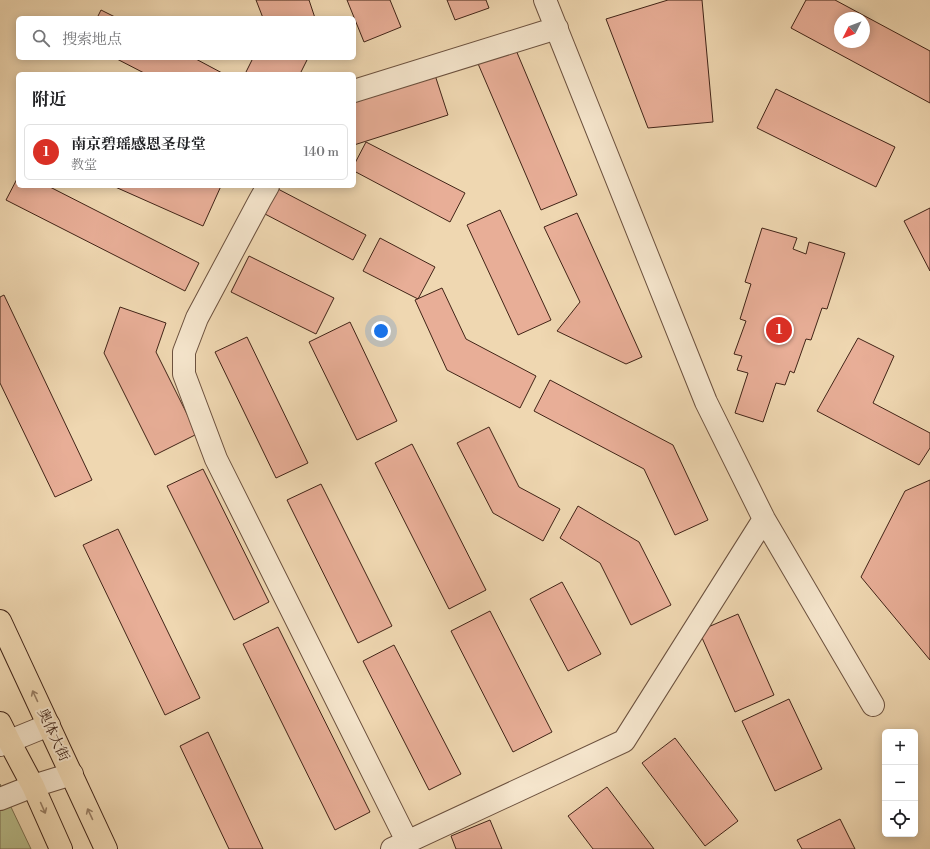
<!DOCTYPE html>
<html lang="zh">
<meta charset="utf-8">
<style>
body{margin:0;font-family:"Libre Bodoni","Noto Serif SC",serif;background:#f2f2f2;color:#202124}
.controls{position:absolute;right:12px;bottom:12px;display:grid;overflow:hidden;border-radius:6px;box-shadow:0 2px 10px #0003}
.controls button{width:36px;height:36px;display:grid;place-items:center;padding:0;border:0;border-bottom:1px solid #e0e0e0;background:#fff;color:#202124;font:20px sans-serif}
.compass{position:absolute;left:834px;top:12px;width:36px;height:36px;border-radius:50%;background:#fff;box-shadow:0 2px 10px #0003;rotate:228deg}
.you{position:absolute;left:381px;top:331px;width:14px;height:14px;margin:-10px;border:3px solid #fff;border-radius:50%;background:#1a73e8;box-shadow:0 0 0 6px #1a73e833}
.badge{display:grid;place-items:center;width:26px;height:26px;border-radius:50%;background:#d93025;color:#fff;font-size:13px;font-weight:700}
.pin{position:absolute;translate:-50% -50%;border:2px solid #fff;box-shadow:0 1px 4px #0006}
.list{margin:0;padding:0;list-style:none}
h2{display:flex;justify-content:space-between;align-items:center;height:52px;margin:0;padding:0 16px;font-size:17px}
h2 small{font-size:13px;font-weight:400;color:#757577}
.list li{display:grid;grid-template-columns:26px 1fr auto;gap:12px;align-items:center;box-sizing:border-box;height:56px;margin:0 8px 8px;padding:0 8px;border:1px solid #e0e0e0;border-radius:6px}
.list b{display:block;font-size:15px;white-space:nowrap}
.list p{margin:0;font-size:13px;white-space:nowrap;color:#757577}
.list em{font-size:13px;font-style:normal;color:#757577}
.icon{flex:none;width:22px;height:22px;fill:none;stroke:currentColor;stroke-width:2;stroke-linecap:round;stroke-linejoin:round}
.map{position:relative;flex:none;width:930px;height:849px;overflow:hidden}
.search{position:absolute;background:#fff;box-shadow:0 2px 10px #0003;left:16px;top:16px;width:340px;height:44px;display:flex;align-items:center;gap:10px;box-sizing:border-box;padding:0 14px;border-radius:6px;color:#757577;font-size:15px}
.panel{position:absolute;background:#fff;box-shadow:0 2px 10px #0003;left:16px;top:72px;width:340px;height:116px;border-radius:6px}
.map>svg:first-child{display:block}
</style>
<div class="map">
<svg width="930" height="849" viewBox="0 0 930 849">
<rect width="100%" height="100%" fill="#efd7b1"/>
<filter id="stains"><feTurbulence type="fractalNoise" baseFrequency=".005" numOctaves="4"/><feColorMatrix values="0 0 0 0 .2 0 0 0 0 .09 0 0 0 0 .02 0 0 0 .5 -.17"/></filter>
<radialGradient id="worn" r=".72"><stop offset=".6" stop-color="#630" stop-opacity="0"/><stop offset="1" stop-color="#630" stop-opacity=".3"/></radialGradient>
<!-- green -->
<path fill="#b9be8c" stroke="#7d7152" d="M0 784 31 849H0Z"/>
<!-- building -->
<path fill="#e8ae97" stroke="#412417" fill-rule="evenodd" d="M256 0H309L315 18H263Z
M347 0H390L401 27 364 42Z
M447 0H486L489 8 455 20Z
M668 0H702L713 122 648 128 606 19Z
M806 0H835L930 51V103L791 28ZM840 18H864V42H840Z
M101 10 117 18H97Z
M513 43 577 195 541 210 476 59Z
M115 58H194L224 74H146Z
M253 58H308L300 74H245Z
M434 72 448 115 354 145V97Z
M776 89 895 147 876 187 757 128Z
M366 142 465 193 450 222 354 171V165Z
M18 177V186H48L199 263 185 291 6 200Z
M113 186H221L203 226Z
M278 189 366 235 353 260 265 214Z
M930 208V271L904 221Z
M500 210 551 320 518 335 467 225Z
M577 213 642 357 626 364 557 331 580 302 544 227Z
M762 228 797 238 793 249 806 254 809 242 845 253 827 309 822 308 811 340 806 339 794 373 790 371 785 385 776 383 763 422 735 413 748 373 737 370 742 356 734 354 746 321 740 319 751 284 745 282Z
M380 238 435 267 418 299 363 271Z
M249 256 334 298 316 334 231 292Z
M442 288 466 339 536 376 520 408 447 370 415 300Z
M4 295 92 480 55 497 0 383V297Z
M120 307 166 323 156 352 197 434 155 455 104 353Z
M350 322 397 421 357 440 309 342Z
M247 337 308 463 276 478 215 352Z
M858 338 894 356 873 403 930 433V448L919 465 817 411Z
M550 380 673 445 708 520 675 535 644 469 534 411Z
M489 427 519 487 560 509 543 541 493 513 457 443Z
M412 444 486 590 449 609 375 463Z
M203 469 269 602 234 620 167 486Z
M930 480V660L861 577 905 491Z
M321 484 392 626 358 643 287 500Z
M578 506 639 542 671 605 631 625 600 563 560 538Z
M118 529 200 698 165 715 83 545Z
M562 582 601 654 568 671 530 599Z
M490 611 552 732 513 752 451 631Z
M738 614 774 695 735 712 699 631Z
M278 627 370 812 335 830 243 644Z
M394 645 461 774 429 790 363 661Z
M789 699 822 769 775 791 742 721Z
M208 732 263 849H229L180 746Z
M675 738 738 821 705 846 642 763Z
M607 787 654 849H593L568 816Z
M840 819 855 849H802L797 840Z
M490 820 502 849H456L451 836Z"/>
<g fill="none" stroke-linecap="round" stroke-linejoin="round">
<defs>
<path id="minor" d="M545 0 706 402 764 519 873 705
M354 91 557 28
M268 186 260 200 197 318 184 352V374L216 459 407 841
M0 745 49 725
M0 799 33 786 72 774
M392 849 624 741 764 519"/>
<path id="major" d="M0 621 106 849
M0 723 9 741 33 786 61 849"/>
</defs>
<!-- minor casing -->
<use href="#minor" stroke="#6c513e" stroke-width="24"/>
<!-- major casing -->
<use href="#major" stroke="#412417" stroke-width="24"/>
<!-- minor -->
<use href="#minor" stroke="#f5e5cc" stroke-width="22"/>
<!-- major -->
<use href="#major" stroke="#efd7b1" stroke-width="22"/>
</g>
<!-- one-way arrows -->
<defs><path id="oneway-shaft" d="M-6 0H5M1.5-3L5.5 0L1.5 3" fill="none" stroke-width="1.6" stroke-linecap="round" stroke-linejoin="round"/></defs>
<g stroke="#987e64">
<use href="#oneway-shaft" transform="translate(35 696) rotate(-115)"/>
<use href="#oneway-shaft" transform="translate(43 808) rotate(66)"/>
<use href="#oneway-shaft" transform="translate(90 814) rotate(-115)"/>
</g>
<g text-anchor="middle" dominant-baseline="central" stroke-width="4" stroke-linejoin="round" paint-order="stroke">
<!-- street labels -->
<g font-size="14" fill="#412417" stroke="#f5e5cc">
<text transform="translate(53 735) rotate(65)">奥体大街</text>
</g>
</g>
<rect width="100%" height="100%" filter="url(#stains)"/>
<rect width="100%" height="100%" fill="url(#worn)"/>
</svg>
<div class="controls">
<button>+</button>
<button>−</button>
<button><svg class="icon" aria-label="locate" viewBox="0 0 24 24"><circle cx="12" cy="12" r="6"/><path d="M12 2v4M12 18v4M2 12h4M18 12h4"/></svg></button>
</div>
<svg class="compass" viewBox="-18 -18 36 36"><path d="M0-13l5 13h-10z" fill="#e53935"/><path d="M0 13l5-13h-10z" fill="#757577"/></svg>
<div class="you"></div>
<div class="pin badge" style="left:779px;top:330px">1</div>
<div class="search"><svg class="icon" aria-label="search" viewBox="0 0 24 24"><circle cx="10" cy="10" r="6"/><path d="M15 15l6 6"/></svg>搜索地点</div>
<section class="panel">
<h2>附近<small></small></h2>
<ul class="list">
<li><span class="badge">1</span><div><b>南京碧瑶感恩圣母堂</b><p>教堂</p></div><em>140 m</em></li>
</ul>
</section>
</div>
